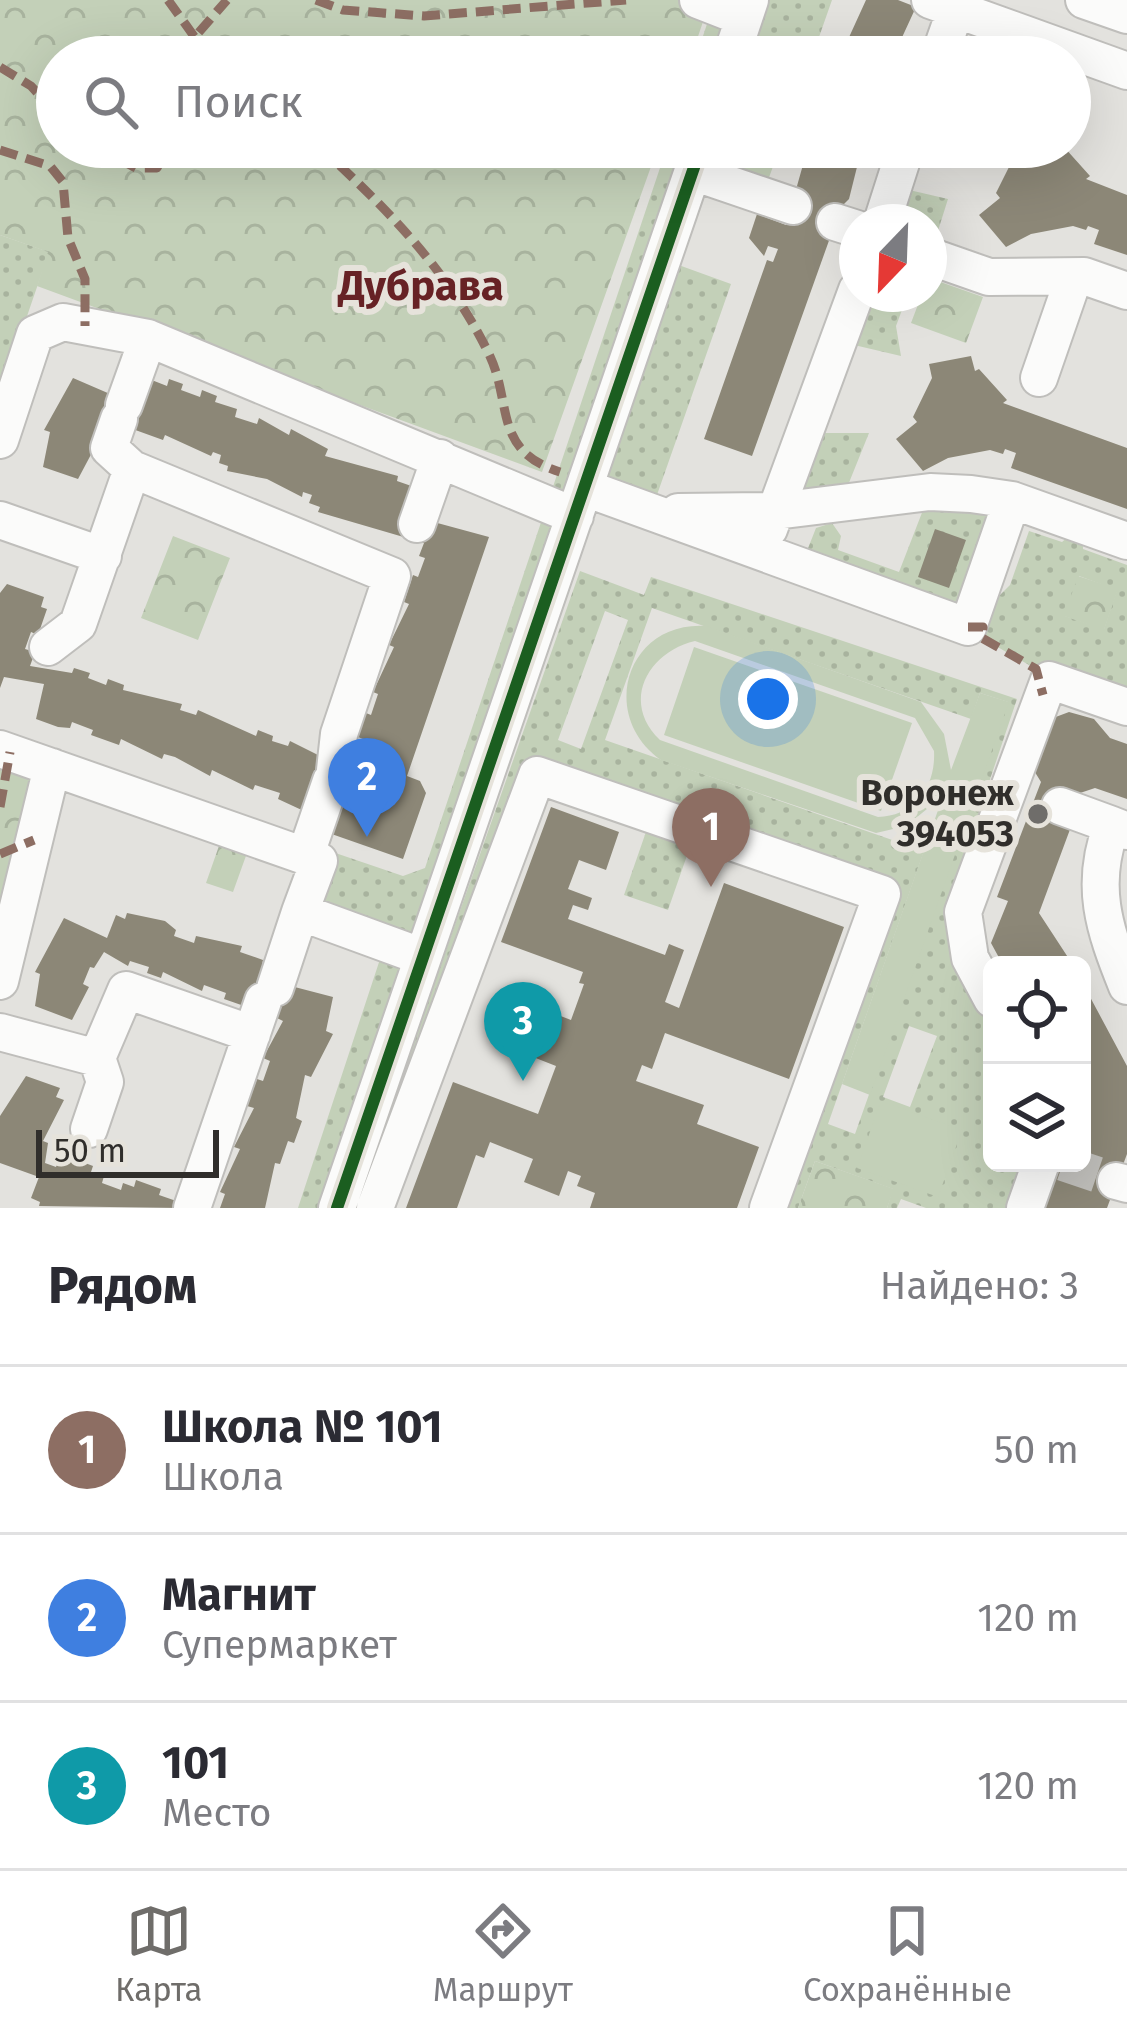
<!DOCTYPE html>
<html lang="ru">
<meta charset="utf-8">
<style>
body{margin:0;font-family:"Fira Sans",sans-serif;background:#f2f2f3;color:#2b2b33}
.controls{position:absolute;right:36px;bottom:36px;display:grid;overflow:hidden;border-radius:18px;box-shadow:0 12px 48px #0002}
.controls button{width:108px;height:108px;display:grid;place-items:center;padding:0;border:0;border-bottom:3px solid #e1e1e2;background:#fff;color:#2b2b33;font:60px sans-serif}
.compass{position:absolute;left:839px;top:204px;width:108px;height:108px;border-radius:50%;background:#fff;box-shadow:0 12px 48px #0002;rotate:203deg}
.scale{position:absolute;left:36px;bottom:30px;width:183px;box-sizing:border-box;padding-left:12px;border:6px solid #302e2b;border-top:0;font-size:33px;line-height:42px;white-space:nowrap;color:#302e2b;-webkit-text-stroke:9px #e6e3db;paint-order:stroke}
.you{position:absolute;left:768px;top:699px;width:42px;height:42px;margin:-30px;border:9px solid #fff;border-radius:50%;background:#1a73e8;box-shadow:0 0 0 18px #1a73e833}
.badge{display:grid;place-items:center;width:78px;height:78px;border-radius:50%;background:#6f6d6a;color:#fff;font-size:39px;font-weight:700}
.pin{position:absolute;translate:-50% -99px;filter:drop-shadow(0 3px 6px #0008)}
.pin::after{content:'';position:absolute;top:63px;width:42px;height:36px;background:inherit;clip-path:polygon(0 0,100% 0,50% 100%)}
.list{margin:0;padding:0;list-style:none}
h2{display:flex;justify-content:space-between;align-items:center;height:156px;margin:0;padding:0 48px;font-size:51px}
h2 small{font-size:39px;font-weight:400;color:#7c7c81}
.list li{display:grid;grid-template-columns:78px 1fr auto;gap:36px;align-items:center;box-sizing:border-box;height:168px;padding:0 48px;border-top:3px solid #e1e1e2}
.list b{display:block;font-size:45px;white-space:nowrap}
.list p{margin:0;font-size:39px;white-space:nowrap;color:#7c7c81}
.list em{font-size:39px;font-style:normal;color:#7c7c81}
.icon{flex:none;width:66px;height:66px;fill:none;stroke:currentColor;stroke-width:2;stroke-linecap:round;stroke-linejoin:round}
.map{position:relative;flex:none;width:1127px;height:1208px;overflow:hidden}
.search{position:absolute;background:#fff;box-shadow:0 12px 48px #0002;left:36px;right:36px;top:36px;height:132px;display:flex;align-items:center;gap:30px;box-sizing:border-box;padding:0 42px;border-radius:66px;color:#7c7c81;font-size:45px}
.sheet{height:660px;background:#fff}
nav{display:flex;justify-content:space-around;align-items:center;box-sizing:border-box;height:168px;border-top:3px solid #e1e1e2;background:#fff;font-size:33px;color:#7c7c81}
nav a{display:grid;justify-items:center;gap:6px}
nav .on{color:#6f6d6a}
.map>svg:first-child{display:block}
</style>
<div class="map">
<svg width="1127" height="1208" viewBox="0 0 1127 1208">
<defs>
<pattern id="grass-dots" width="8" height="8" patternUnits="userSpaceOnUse" patternTransform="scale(3)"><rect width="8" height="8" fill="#c3d0b8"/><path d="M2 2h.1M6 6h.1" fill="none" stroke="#a8b39e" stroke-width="1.8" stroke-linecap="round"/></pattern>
<pattern id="park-crowns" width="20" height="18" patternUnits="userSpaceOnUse" patternTransform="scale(3)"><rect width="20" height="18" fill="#c3d0b8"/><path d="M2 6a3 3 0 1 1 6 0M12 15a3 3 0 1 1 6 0" fill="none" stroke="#a8b39e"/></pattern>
</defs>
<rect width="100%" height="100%" fill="#e3e2de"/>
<!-- grass -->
<path fill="url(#grass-dots)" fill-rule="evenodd" d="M715 0H832L812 57H696Z
M667 147H780L762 197 694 173 662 259 731 284 651 512 586 489 337 1208H298L385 944 300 912 309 844 403 876 425 868Z
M892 186 948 199 930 256 929 222H882Z
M0 235 49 252 0 395Z
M857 294H908L896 326 901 356 837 341Z
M804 433H869L840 505 776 511Z
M930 492 1012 500 971 624 1010 585 1029 531 1062 542 1082 525 1083 549 1127 565V707L1050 680 1043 695 1036 669 982 638 983 628 968 627 801 566 816 528 832 523 841 536 838 550 899 572ZM1079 576 1117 590 1104 629 1065 616Z
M580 571 644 595 651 577 1017 699 975 824 977 846 957 963 992 1028V1163H1026L1010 1208H926L901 1199 897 1208H887L893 1189 815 1161 798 1208H778L893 890 544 769 364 1208H355ZM652 608 971 719 980 693 1008 702 855 1134 828 1124 924 851 605 740ZM605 611 628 620 581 749 558 740ZM909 1026 937 1036 910 1107 883 1097Z
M647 829 691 844 668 910 624 895Z"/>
<!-- park -->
<path fill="url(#park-crowns)" d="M0 0H680L707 10 691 57H57V147H658L542 472 37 286 48 252 0 235Z
M929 278 983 297 966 343 911 323 922 294H929Z
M173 536 230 558 198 640 141 618Z
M1078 576 1118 589 1104 630 1064 616Z
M0 760 39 774 0 933Z
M220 843 247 853 233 892 206 883Z
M815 1161 894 1189 887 1208H798Z"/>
<!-- garden -->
<path fill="#c3d0b8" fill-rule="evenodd" d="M706 626 921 702 944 734 951 770 980 693 1009 702 870 1095 842 1084 943 796 906 826 876 833 661 760C598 716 626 621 706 626ZM695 641 915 718 934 751C936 786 915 816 878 817L660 740C620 702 648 652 695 641Z
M694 647 912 723 881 811 664 735Z
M881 1101 962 1130 938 1197 857 1168Z"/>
<!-- building -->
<path fill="#8c8777" d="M866 0H898L916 7 893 57H840Z
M808 147H862L849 199 841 207 752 456 704 439 767 260 773 262 778 249 768 246 764 256 749 238 757 214 786 225Z
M1014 147H1064L1090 176 1086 179 1127 195V255L1094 244 1099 230 1088 226 1086 230 1073 226 1031 234 1006 247 979 215 1000 198 996 193 1015 155Z
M971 356 975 371 979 369 1007 400 1003 403 1127 448V509L1011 468 1016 453 1005 449 1003 454 990 450 948 458 923 471 896 439 917 422 913 417 932 378 929 364Z
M144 377 167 386 169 379 183 384 181 390 200 397 202 390 217 396 215 402 237 409 235 417 257 424 259 418 289 435 291 429 328 449 325 456 398 476 397 481 420 489 430 521 489 537 407 776 420 781 426 793 403 859 323 831 306 812 278 799 280 793 255 785 253 790 212 770 210 776 175 757 164 754 162 759 121 739 119 745 91 735 93 730 72 722 70 728 58 727 36 719 44 684 4 677 0 688V593L7 584 44 597 41 607 47 609 38 635 31 632 25 649 35 652 30 666 72 673 74 668 90 673 88 678 106 685 108 679 124 685 123 690 182 704 180 710 196 715 198 710 256 736 258 730 273 736 272 741 288 746 290 741 328 760H356L363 739 358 737 366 713 371 715 378 694 373 692 394 647 389 645 409 604 404 602 413 575 418 577 425 558 419 556 424 543 318 512 320 507 309 503 312 495 303 492 302 497 267 479 227 471 228 466 219 463 221 455 213 452 211 456 165 435 163 440 127 427 97 426 90 444 95 447 78 479 43 467 50 432 44 430 73 378 117 397Z
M935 529 966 540 949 588 918 577Z
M1069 712 1094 719 1110 738 1127 744V799L1095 788 1074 795 1072 824 1039 913 1073 965H1003L991 943 1008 901 997 897 1041 782 1033 769 1045 721Z
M551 807 619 832 606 870 579 860 568 889 592 898 588 910 573 905 568 919 665 955 669 944 684 950 665 1002 679 1008 724 883 844 927 789 1079 665 1033 652 1069 642 1065 636 1081 704 1105 697 1124 759 1147 737 1208H590L595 1193 577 1186 581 1176 568 1171 559 1196 524 1182 533 1159 490 1142 484 1158 476 1155 457 1208H406L453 1082 538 1114 556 1066 528 1055 545 1010 571 1020 584 984 579 983 583 972 501 942Z
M127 913 165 921 176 930 174 936 194 943 196 936 242 946 240 952 263 960 262 965 287 985 333 997 326 1031 333 1034 311 1077 305 1075 296 1118 302 1121 294 1143 288 1141 280 1164 275 1163 265 1208H220L225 1194 220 1192 240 1149 234 1147 254 1108 247 1106 257 1079 263 1081 270 1061 263 1058 283 1021 277 1018 281 1007 262 1000 247 1007 224 999 226 993 204 985 202 991 163 972 161 978 147 973 149 967 130 961 128 966 104 952 94 968 90 967 83 984 89 987 72 1020 35 1006 40 974 35 972 64 918 107 938 116 915 125 919Z
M1082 982 1127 1066V1154L1107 1208H1044L1059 1163H1082Z
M26 1076 60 1088 56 1097 64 1100 43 1141 48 1143 45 1163 56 1167 58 1160 69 1164 72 1158 93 1166 91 1172 104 1176 102 1183 121 1190 123 1183 134 1187 136 1180 161 1189 159 1195 182 1203 180 1208 39 1206 40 1202 31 1198 39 1177 0 1163V1116Z"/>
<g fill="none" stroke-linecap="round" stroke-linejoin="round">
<!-- minor-tunnel -->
<path stroke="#bfbeba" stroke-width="36" stroke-dasharray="36 18" stroke-linecap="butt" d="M1063 1163 1116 1181"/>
<defs>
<path id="minor" d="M698 0 744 18
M930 0 1127 71
M1084 0 1127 15
M731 57 750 0
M939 57 959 0
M693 172 793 206
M835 222 857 229
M882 222 906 147
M929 256 989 277 1084 276 1127 291
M1039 378 1074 277
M124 405 148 338
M119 419 109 448 132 469
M0 440 35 334 63 322 148 338 575 516
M585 488 968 627 1012 500
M678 512 776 511 930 492 971 494 1012 500 1127 541
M0 520 103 556
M417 524 440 458
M769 529 857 290
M48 647 78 624 132 469 392 576 339 734 335 770
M0 749 319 861 300 912 423 957
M1060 806 1112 825
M1127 831 1112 825C1089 885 1104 929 1127 986
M305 857 331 781
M0 981 52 767
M275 988 300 912
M992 999 970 958 963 912 1049 680 1127 707
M0 1032 97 1058 126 990 252 1034
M89 1129 105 1082 97 1058
M1116 1181 1127 1184
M192 1208 263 1001
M337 1208 701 147
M375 1208 537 775 882 894 768 1208
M1025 1208 1041 1163"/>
</defs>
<!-- minor casing -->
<use href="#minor" stroke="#bfbebb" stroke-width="40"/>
<!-- minor -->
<use href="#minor" stroke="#fbfbfa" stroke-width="36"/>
<!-- quiet -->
<path stroke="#8d6e63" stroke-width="9" stroke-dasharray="18 9" stroke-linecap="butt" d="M168 0 209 57
M316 0 343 10 424 16 626 0
M190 57 193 39 227 0
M0 67 31 86 57 114
M96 147 136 168H157L168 147
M320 147C388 210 448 270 489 354 513 404 492 450 560 472
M0 150 50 166 63 182 68 238 85 279V326
M968 627H983L982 638 1036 669 1043 695
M0 807 10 752
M0 854 34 840"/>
<defs>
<path id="cycleway" d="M337 1208 701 147"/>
</defs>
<!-- cycleway casing -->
<use href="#cycleway" stroke="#e6e3db" stroke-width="20"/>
<!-- cycleway -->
<use href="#cycleway" stroke="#1b5e20" stroke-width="12"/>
</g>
<!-- markers -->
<circle fill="#6f6d6a" stroke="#e6e3db" stroke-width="4.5" cx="1038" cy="814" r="12"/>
<g text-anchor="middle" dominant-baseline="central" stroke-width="12" stroke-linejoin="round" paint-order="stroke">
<!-- poi labels -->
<g font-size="36" font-weight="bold" fill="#302e2b" stroke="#e6e3db" text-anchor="end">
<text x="1014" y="793">Воронеж<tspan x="1014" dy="41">394053</tspan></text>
</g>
<!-- quarter labels -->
<g font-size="42" font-weight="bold" fill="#672225" stroke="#e6e3db">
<text x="421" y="286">Дубрава</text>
</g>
</g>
</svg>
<div class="controls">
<button><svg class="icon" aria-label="locate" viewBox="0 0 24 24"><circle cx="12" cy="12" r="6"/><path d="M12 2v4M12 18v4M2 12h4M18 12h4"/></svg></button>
<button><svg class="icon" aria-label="layers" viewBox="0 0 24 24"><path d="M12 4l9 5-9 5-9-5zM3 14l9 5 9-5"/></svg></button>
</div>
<svg class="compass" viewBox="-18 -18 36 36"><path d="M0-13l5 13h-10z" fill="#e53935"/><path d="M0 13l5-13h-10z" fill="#7c7c81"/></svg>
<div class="scale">50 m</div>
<div class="you"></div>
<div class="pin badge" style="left:711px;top:887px;background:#8d6e63">1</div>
<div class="pin badge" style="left:367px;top:837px;background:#3f7fe0">2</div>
<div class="pin badge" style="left:523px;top:1081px;background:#0f9aa8">3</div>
<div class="search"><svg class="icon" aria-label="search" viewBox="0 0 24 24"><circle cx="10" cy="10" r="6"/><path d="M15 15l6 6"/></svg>Поиск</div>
</div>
<section class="sheet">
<h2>Рядом<small>Найдено: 3</small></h2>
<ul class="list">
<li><span class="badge" style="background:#8d6e63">1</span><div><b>Школа № 101</b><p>Школа</p></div><em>50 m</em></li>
<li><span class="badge" style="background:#3f7fe0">2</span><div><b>Магнит</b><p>Супермаркет</p></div><em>120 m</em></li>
<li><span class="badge" style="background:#0f9aa8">3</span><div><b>101</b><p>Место</p></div><em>120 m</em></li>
</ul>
</section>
<nav>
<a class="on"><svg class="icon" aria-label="map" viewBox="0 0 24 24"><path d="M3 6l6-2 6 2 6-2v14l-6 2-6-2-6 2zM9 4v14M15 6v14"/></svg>Карта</a>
<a><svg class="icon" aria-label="directions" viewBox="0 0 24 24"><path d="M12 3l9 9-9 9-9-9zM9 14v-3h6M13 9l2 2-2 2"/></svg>Маршрут</a>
<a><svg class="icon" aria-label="saved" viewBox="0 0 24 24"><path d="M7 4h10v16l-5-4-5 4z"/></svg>Сохранённые</a>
</nav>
